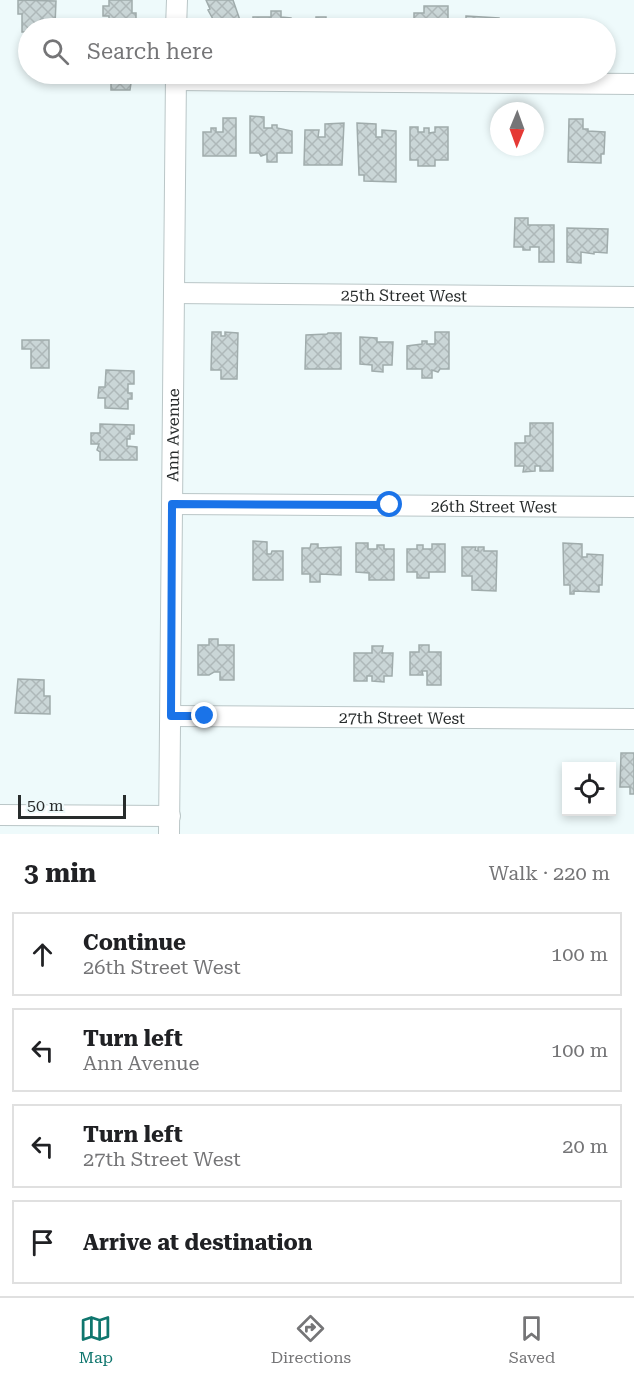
<!DOCTYPE html>
<meta charset="utf-8">
<style>
body{margin:0;font-family:"Roboto Serif",serif;background:#f6f6f6;color:#202124}
.controls{position:absolute;right:18px;bottom:18px;display:grid;overflow:hidden;border-radius:0px;box-shadow:0 3px 9px #0003}
.controls button{width:54px;height:54px;display:grid;place-items:center;padding:0;border:0;border-bottom:2px solid #e0e0e0;background:#fff;color:#202124;font:30px sans-serif}
.compass{position:absolute;left:490px;top:102px;width:54px;height:54px;border-radius:50%;background:#fff;box-shadow:0 3px 9px #0003;rotate:181deg}
.scale{position:absolute;left:18px;bottom:15px;width:108px;box-sizing:border-box;padding-left:6px;border:3px solid #282c2c;border-top:0;font-size:16px;line-height:21px;white-space:nowrap;color:#282c2c;-webkit-text-stroke:4px #eefafb;paint-order:stroke}
.stop{position:absolute;width:18px;height:18px;margin:-14px;border:4px solid #1a73e8;border-radius:50%;background:#fff}
.stop.end{background:#1a73e8;border-color:#fff;box-shadow:0 2px 6px #0008}
.list{margin:0;padding:0;list-style:none}
h2{display:flex;justify-content:space-between;align-items:center;height:78px;margin:0;padding:0 24px;font-size:26px}
h2 small{font-size:20px;font-weight:400;color:#757577}
.list li{display:grid;grid-template-columns:39px 1fr auto;gap:18px;align-items:center;box-sizing:border-box;height:84px;margin:0 12px 12px;padding:0 12px;border:2px solid #e0e0e0;border-radius:0px}
.list b{display:block;font-size:22px;white-space:nowrap}
.list p{margin:0;font-size:20px;white-space:nowrap;color:#757577}
.list em{font-size:20px;font-style:normal;color:#757577}
.icon{flex:none;width:33px;height:33px;fill:none;stroke:currentColor;stroke-width:2;stroke-linecap:round;stroke-linejoin:round}
.map{position:relative;flex:none;width:634px;height:834px;overflow:hidden}
.search{position:absolute;background:#fff;box-shadow:0 3px 9px #0003;left:18px;right:18px;top:18px;height:66px;display:flex;align-items:center;gap:15px;box-sizing:border-box;padding:0 21px;border-radius:33px;color:#757577;font-size:22px}
.sheet{height:462px;background:#fff}
nav{display:flex;justify-content:space-around;align-items:center;box-sizing:border-box;height:84px;border-top:2px solid #e0e0e0;background:#fff;font-size:16px;color:#757577}
nav a{display:grid;justify-items:center;gap:3px}
nav .on{color:#0f766e}
.map>svg:first-child{display:block}
</style>
<div class="map">
<svg width="634" height="834" viewBox="0 0 634 834">
<defs>
<pattern id="building-cross-hatch" width="8" height="8" patternUnits="userSpaceOnUse" patternTransform="scale(1.5)"><rect width="8" height="8" fill="#cad6d7"/><path d="M0 0l8 8M0 8l8-8" fill="none" stroke="#aeb8b9"/></pattern>
</defs>
<rect width="100%" height="100%" fill="#eefafb"/>
<!-- building -->
<path fill="url(#building-cross-hatch)" stroke="#a0acac" stroke-width="1.5" d="M18 0 56 1 55 25H49V28H28V32H22V14H18Z
M109 0H132V13H136V28H109V16H103V6H109Z
M206 0H233L242 26 234 28H209L208 23 214 21 208 10 210 9Z
M424 6H448V28H414V13H424Z
M271 11H281V17L291 18V28H253V17H271Z
M466 16 499 18V28H466Z
M316 17H326V24H344V28H305V24H316Z
M111 74H130V76H132L130 90H111Z
M250 116 264 117V128H272V125H277V128L292 131V153H277V162H267V154L261 156 259 153H250Z
M223 118H236V156H203V132H211V128H216V132H223Z
M569 119H583V129H588V131L605 132 604 154H601V163L568 162Z
M344 123 342 165H304L305 130H319L318 137H325V124Z
M357 123 376 124V137H382V130L396 131V182L364 181V175H359Z
M410 127H418V132H424V128H429V133L435 132V127H448V160H435V166H418V160H410Z
M515 218H528V225H554V262H539V247H530V250H523V247H514Z
M567 228 608 229 607 253 594 252V254L581 252V263L567 262Z
M212 332H221V336H225V332L238 333 237 379H221V370H211Z
M435 332H449V369H440L438 372 432 370V378H422V369H407V346L422 344V341H427V344H435Z
M328 333H341V369H305L306 335 327 334Z
M360 337 377 338V342H393L392 365H383V372L372 371V365L360 364Z
M22 340H49V368H31V349H22Z
M106 370 134 371V384H128V393H132V399H128V409L105 408V398H98L99 387H105Z
M530 423H553V471H540V466H535V471L523 472 524 466H515V443H525V436H530Z
M100 424 134 425V434H130V439H127V446L137 447V460H100V452L97 450 99 444H91V433H100Z
M253 541 267 542V554H271L272 551H283V580H253Z
M356 543H368V549H377V545H384V549H394V580H369V573L356 572Z
M563 543 582 544V557H587V554L603 555 602 585H599V592L574 591V594H570V585H564Z
M311 544H318V548L341 547V575L320 574V582H310V574H302V548H310Z
M432 544H445V572H429V578H417V572H407V549H417V545H423V549H432Z
M462 547H476L475 550 478 551V547H484V551H497L496 591 472 590V576H462Z
M209 639H218V645H234V680H220V672H214L209 675H198V645H209Z
M419 645H429V652H441V685H427V671H422L423 675H410V652H419Z
M372 646H383L382 653H393L392 676H384V682L372 681V676H367V681H354V653H372Z
M18 679 44 680V696H50V714L15 713Z
M621 753H634V794H630V787H620Z"/>
<g fill="none" stroke-linecap="round" stroke-linejoin="round">
<defs>
<g id="minor">
<path d="M176 28 177 0"/>
<path d="M176 80 634 84"/>
<path id="s1" d="M174 293 634 297"/>
<path id="s2" d="M173 504 634 507"/>
<path id="s3" d="M171 716 634 719"/>
<path d="M0 815 170 816"/>
<path id="s4" d="M169 834 176 74"/>
</g>
</defs>
<!-- minor casing -->
<use href="#minor" stroke="#bac6c7" stroke-width="22"/>
<!-- minor -->
<use href="#minor" stroke="#fff" stroke-width="20"/>
</g>
<g fill="none" stroke-linecap="round" stroke-linejoin="round">
<!-- route -->
<path stroke="#1a73e8" stroke-width="8" d="M205 716H171L172 504 390 505"/>
</g>
<g text-anchor="middle" dominant-baseline="central" stroke-width="4.5" stroke-linejoin="round" paint-order="stroke">
<!-- street labels -->
<g font-size="16" fill="#282c2c" stroke="#eefafb">
<text stroke="none"><textPath href="#s1" startOffset="230">25th Street West</textPath></text>
<text stroke="none"><textPath href="#s4" startOffset="399">Ann Avenue</textPath></text>
<text stroke="none"><textPath href="#s2" startOffset="321">26th Street West</textPath></text>
<text stroke="none"><textPath href="#s3" startOffset="231">27th Street West</textPath></text>
</g>
</g>
</svg>
<div class="controls">
<button><svg class="icon" aria-label="locate" viewBox="0 0 24 24"><circle cx="12" cy="12" r="6"/><path d="M12 2v4M12 18v4M2 12h4M18 12h4"/></svg></button>
</div>
<svg class="compass" viewBox="-18 -18 36 36"><path d="M0-13l5 13h-10z" fill="#e53935"/><path d="M0 13l5-13h-10z" fill="#757577"/></svg>
<div class="scale">50 m</div>
<div class="stop" style="left:390px;top:505px"></div>
<div class="stop end" style="left:205px;top:716px"></div>
<div class="search"><svg class="icon" aria-label="search" viewBox="0 0 24 24"><circle cx="10" cy="10" r="6"/><path d="M15 15l6 6"/></svg>Search here</div>
</div>
<section class="sheet">
<h2>3 min<small>Walk · 220 m</small></h2>
<ul class="list">
<li><svg class="icon" aria-label="ahead" viewBox="0 0 24 24"><path d="M12 20V5M6 11l6-6 6 6"/></svg><div><b>Continue</b><p>26th Street West</p></div><em>100 m</em></li>
<li><svg class="icon" aria-label="left" viewBox="0 0 24 24"><path d="M17 20v-9H6M10 6l-5 5 5 5"/></svg><div><b>Turn left</b><p>Ann Avenue</p></div><em>100 m</em></li>
<li><svg class="icon" aria-label="left" viewBox="0 0 24 24"><path d="M17 20v-9H6M10 6l-5 5 5 5"/></svg><div><b>Turn left</b><p>27th Street West</p></div><em>20 m</em></li>
<li><svg class="icon" aria-label="arrive" viewBox="0 0 24 24"><path d="M6 21V4h12l-3 4 3 4H6"/></svg><div><b>Arrive at destination</b></div></li>
</ul>
</section>
<nav>
<a class="on"><svg class="icon" aria-label="map" viewBox="0 0 24 24"><path d="M3 6l6-2 6 2 6-2v14l-6 2-6-2-6 2zM9 4v14M15 6v14"/></svg>Map</a>
<a><svg class="icon" aria-label="directions" viewBox="0 0 24 24"><path d="M12 3l9 9-9 9-9-9zM9 14v-3h6M13 9l2 2-2 2"/></svg>Directions</a>
<a><svg class="icon" aria-label="saved" viewBox="0 0 24 24"><path d="M7 4h10v16l-5-4-5 4z"/></svg>Saved</a>
</nav>
